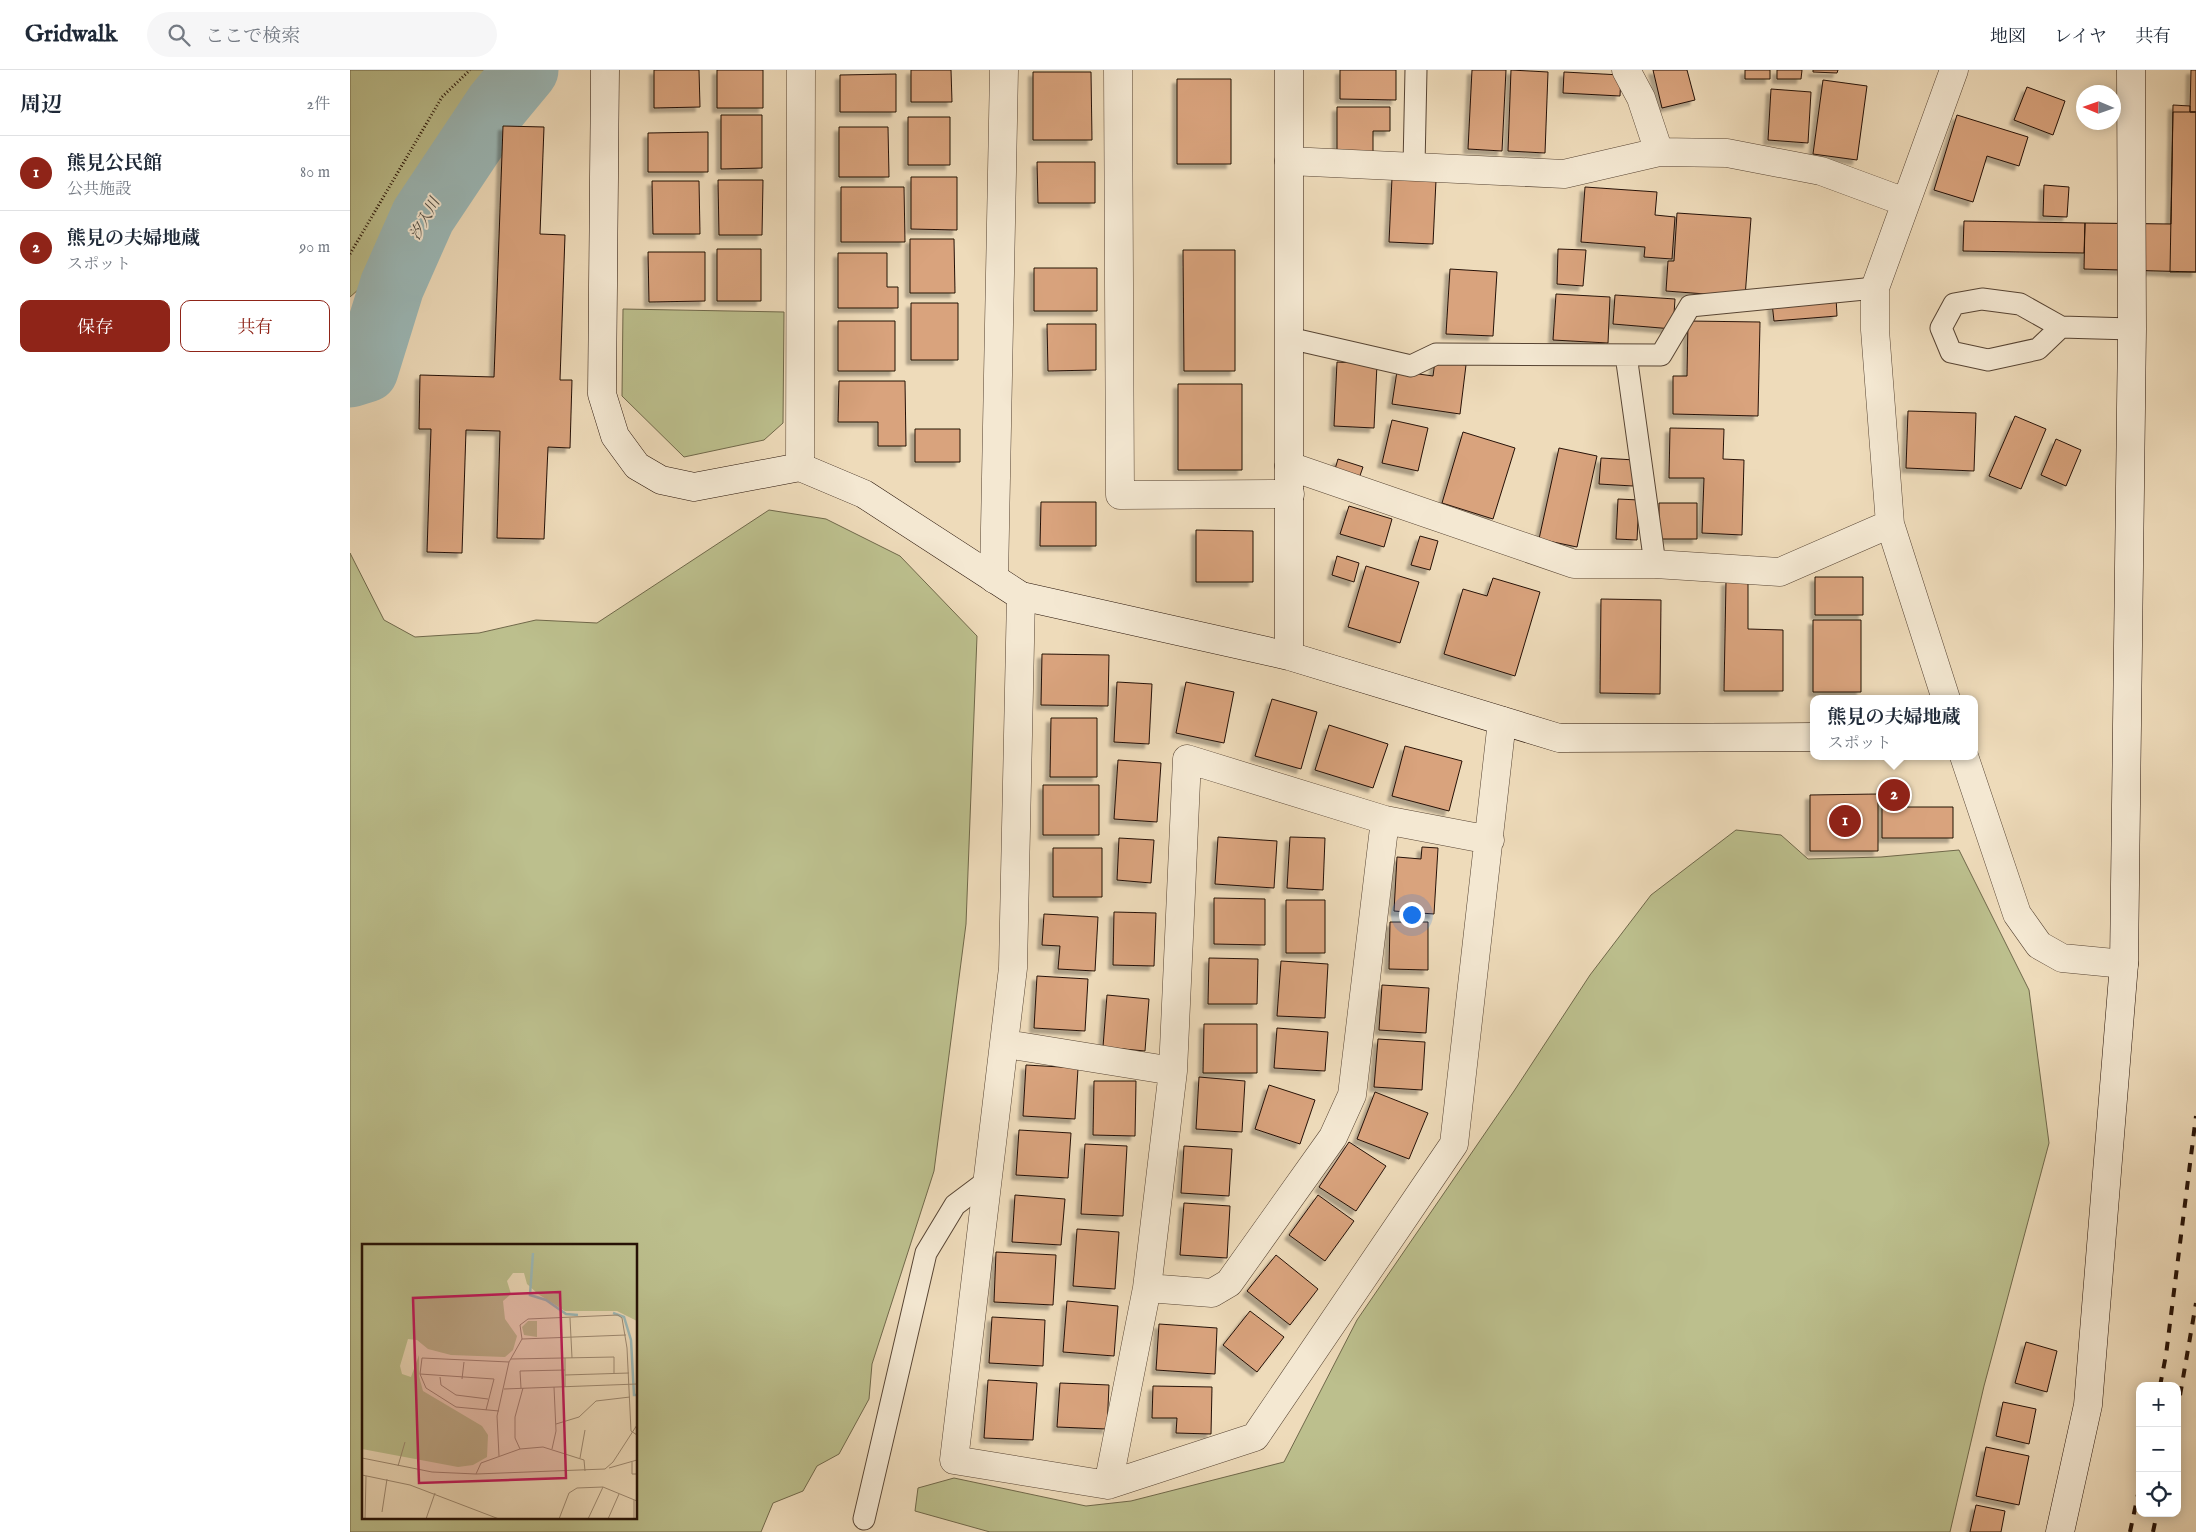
<!DOCTYPE html>
<html lang="ja">
<meta charset="utf-8">
<style>
body{margin:0;font-family:"IM FELL English","Noto Serif JP",serif;background:#f6f6f7;color:#1f2937}
.controls{position:absolute;right:15px;bottom:15px;display:grid;overflow:hidden;border-radius:10px;box-shadow:0 2px 12px #0003}
.controls button{width:45px;height:45px;display:grid;place-items:center;padding:0;border:0;border-bottom:1px solid #e0e1e3;background:#fff;color:#1f2937;font:25px sans-serif}
.compass{position:absolute;left:1726px;top:15px;width:45px;height:45px;border-radius:50%;background:#fff;box-shadow:0 2px 12px #0003;rotate:272deg}
.you{position:absolute;left:1061px;top:844px;width:18px;height:18px;margin:-12px;border:4px solid #fff;border-radius:50%;background:#1a73e8;box-shadow:0 0 0 8px #1a73e833}
.badge{display:grid;place-items:center;width:32px;height:32px;border-radius:50%;background:#8f2418;color:#fff;font-size:16px;font-weight:700}
.pin{position:absolute;translate:-50% -50%;border:2px solid #fff;box-shadow:0 1px 5px #0006}
.popup{position:absolute;left:1460px;top:625px;width:168px;height:65px;box-sizing:border-box;display:grid;place-content:center;border-radius:10px;background:#fff;filter:drop-shadow(0 1px 4px #0005);font-size:16px;white-space:nowrap;color:#747a83}
.popup b{font-size:19px;color:#1f2937}
.popup::after{content:'';position:absolute;left:50%;top:100%;margin-left:-10px;border:10px solid transparent;border-top-color:#fff}
.list{margin:0;padding:0;list-style:none}
h2{display:flex;justify-content:space-between;align-items:center;height:65px;margin:0;padding:0 20px;font-size:21px}
h2 small{font-size:16px;font-weight:400;color:#747a83}
.list li{display:grid;grid-template-columns:32px 1fr auto;gap:15px;align-items:center;box-sizing:border-box;height:75px;padding:0 20px;border-top:1px solid #e0e1e3}
.list b{display:block;font-size:19px;white-space:nowrap}
.list p{margin:0;font-size:16px;white-space:nowrap;color:#747a83}
.list em{font-size:16px;font-style:normal;color:#747a83}
.actions{display:flex;gap:10px;padding:15px 20px}
.actions a{flex:1;padding:11px 0;border:1px solid #8f2418;border-radius:10px;text-align:center;font-size:18px;color:#8f2418}
.actions .main{background:#8f2418;color:#fff}
.icon{flex:none;width:28px;height:28px;fill:none;stroke:currentColor;stroke-width:2;stroke-linecap:round;stroke-linejoin:round}
.map{position:relative;flex:none;width:1846px;height:1462px;overflow:hidden}
header{display:flex;align-items:center;gap:30px;box-sizing:border-box;height:70px;padding:0 25px;background:#fff;border-bottom:1px solid #e0e1e3}
header strong{font-size:24px}
nav{display:flex;gap:28px;margin-inline-start:auto;font-size:18px}
.search{width:350px;height:45px;background:#f6f6f7;display:flex;align-items:center;gap:12px;box-sizing:border-box;padding:0 18px;border-radius:28px;color:#747a83;font-size:19px}
main{display:flex}
aside{flex:1;background:#fff}
.map>svg:first-child{display:block}
</style>
<header>
<strong>Gridwalk</strong>
<div class="search"><svg class="icon" aria-label="search" viewBox="0 0 24 24"><circle cx="10" cy="10" r="6"/><path d="M15 15l6 6"/></svg>ここで検索</div>
<nav><a>地図</a><a>レイヤ</a><a>共有</a></nav>
</header>
<main>
<aside>
<h2>周辺<small>2件</small></h2>
<ul class="list">
<li><span class="badge">1</span><div><b>熊見公民館</b><p>公共施設</p></div><em>80 m</em></li>
<li><span class="badge">2</span><div><b>熊見の夫婦地蔵</b><p>スポット</p></div><em>90 m</em></li>
</ul>
<div class="actions"><a class="main">保存</a><a>共有</a></div>
</aside>
<div class="map">
<svg width="1846" height="1462" viewBox="0 0 1846 1462">
<defs>
<filter id="shadow"><feDropShadow dx="-4.5" dy="4.5" stdDeviation="1" flood-color="#0004"/></filter>
</defs>
<rect width="100%" height="100%" fill="#eedbba"/>
<filter id="stains"><feTurbulence type="fractalNoise" baseFrequency=".004" numOctaves="4"/><feColorMatrix values="0 0 0 0 .2 0 0 0 0 .09 0 0 0 0 .02 0 0 0 .5 -.17"/></filter>
<radialGradient id="worn" r=".72"><stop offset=".6" stop-color="#630" stop-opacity="0"/><stop offset="1" stop-color="#630" stop-opacity=".3"/></radialGradient>
<!-- green -->
<path fill="#bcbf8d" stroke="#70684a" fill-rule="evenodd" d="M0 0H155L9 219 0 227Z
M273 239 434 242 433 353 414 370 334 387 272 326Z
M419 440 476 449 550 486 627 566 616 854 584 1101 522 1294 519 1329 489 1384 467 1396 453 1421 423 1433 411 1462H0V483L34 550 65 567 129 563 186 550 247 553ZM14 1176H286V1448H14Z
M1386 760 1431 765 1458 789 1531 787 1609 780 1679 920 1699 1073 1634 1316 1600 1462H640L565 1441 568 1418 604 1408 736 1436 781 1431 934 1392 1007 1250 1164 1021 1240 905 1301 825Z"/>
<g fill="none" stroke-linecap="round" stroke-linejoin="round">
<!-- river -->
<path stroke="#9cb9b8" stroke-width="65" d="M0 305 16 300 42 216 73 146 147 35 176 0"/>
</g>
<!-- building -->
<path fill="#d9a37d" stroke="#251106" filter="url(#shadow)" d="M304 0H349L350 37 304 38Z
M367 0H413V38H367Z
M561 0H601L602 32H561Z
M990 0H1046V30L990 29Z
M1122 0H1156L1152 81 1118 79Z
M1161 0 1198 2 1195 83 1158 81Z
M1303 0H1337L1345 30 1312 38Z
M1395 0H1420V9H1395Z
M1427 0H1452L1451 9H1427Z
M1463 0H1488L1487 3 1463 2Z
M1841 0H1846V42H1840Z
M683 2H741L742 70H683Z
M1214 2 1271 5 1270 26 1213 23Z
M546 4V42H490V5Z
M827 9H881V94H827Z
M1473 10 1517 16 1507 90 1463 84Z
M1677 17 1715 31 1703 65 1664 50Z
M1421 19 1461 22 1458 73 1418 70Z
M1823 35 1840 36V42H1846V202H1820Z
M987 37H1040V61H1023V84L987 83Z
M1823 42H1846V202L1734 199 1735 153 1821 154Z
M371 45H412V98L371 99Z
M1607 45 1678 67 1669 96 1637 86 1623 132 1584 120Z
M558 47H600V95H558Z
M153 56 194 57 190 164 215 165 210 310H222L220 378 198 377 194 469 147 468 150 361 116 360 112 483 77 482 81 359H69L70 305 144 307Z
M489 57H538L539 107H489Z
M358 62V102H298V63Z
M687 92H745V133H688Z
M561 107H607V160L561 159Z
M1042 108 1086 110 1083 174 1039 172Z
M368 110H413L412 165H369Z
M302 111H349L350 164H303Z
M1694 115 1719 117 1717 147 1693 146Z
M491 117H554L555 172H491Z
M1235 117 1307 122 1305 145 1325 147 1322 189 1294 187 1295 177 1231 172Z
M1327 143 1401 148 1395 227 1316 221 1318 191H1324Z
M1614 151 1735 153 1734 183 1613 181Z
M560 169H604L605 223H560Z
M367 179H411V231H367Z
M1208 179 1236 180 1233 216 1207 214Z
M833 180H885V301H834Z
M298 182H355V231L299 232Z
M488 183H537V217H548V238H488Z
M684 198H747V241H684Z
M1100 199 1147 202 1143 266 1096 264Z
M1206 224 1260 227 1258 273 1203 270Z
M1265 225 1325 229 1323 259 1263 254Z
M1486 227 1487 246 1424 251 1422 233Z
M561 233H608V290H561Z
M488 251H545V301H488Z
M1338 251 1410 252 1408 346 1323 344V306H1337Z
M697 254H746V300L698 301Z
M1085 291 1116 295 1110 344 1042 334 1047 301 1083 306Z
M987 292 1027 294 1024 358 984 356Z
M489 311H555L556 376H528V352H488Z
M828 314H892V400H828Z
M1558 341 1626 343 1624 401 1556 398Z
M1665 346 1696 359 1671 419 1639 406Z
M1042 350 1078 358 1068 401 1032 393Z
M1320 358 1374 359 1373 389 1394 390 1392 465 1352 463 1354 408H1319Z
M565 359H610V392H565Z
M1113 362 1165 378 1143 449 1092 433Z
M1706 369 1731 380 1716 416 1691 405Z
M1209 378 1247 386 1227 477 1189 469Z
M1251 388 1285 390 1283 416 1249 414Z
M988 389 1013 397 1007 414 983 406Z
M1268 429 1289 430 1287 470 1266 469Z
M691 432H746V476H690Z
M1309 433H1347V469H1309Z
M999 436 1042 449 1034 477 990 464Z
M846 460 903 461V512H846Z
M1070 466 1088 471 1080 500 1061 495Z
M987 486 1009 493 1004 512 982 505Z
M1016 496 1069 512 1050 573 998 557Z
M1465 507H1513V545H1465Z
M1143 508 1190 522 1165 606 1094 584 1113 519 1137 526Z
M1376 511H1398V559L1433 560V621H1374Z
M1251 529 1311 530 1310 624 1250 623Z
M1463 550H1511V622H1463Z
M692 584 759 585 758 636 691 635Z
M767 612 802 614 799 674 764 672Z
M836 612 884 622 874 673 826 663Z
M922 629 967 642 951 699 905 686Z
M701 648H747V707H700Z
M979 655 1038 674 1023 718 965 700Z
M1055 676 1112 691 1099 741 1042 726Z
M768 690 811 693 807 752 764 749Z
M693 715H749V765H693Z
M1528 724V781H1460V725Z
M1532 725H1557V737H1603V768H1532Z
M868 767 927 771 924 818 865 814Z
M940 767 975 768 973 820 937 818Z
M769 768 804 770 801 813 767 810Z
M1072 777 1088 778 1084 844 1044 841 1047 787 1071 789Z
M703 778H752V827H703Z
M864 828 915 829V875L864 874Z
M936 830H975V883H936Z
M764 842 806 843 804 896 763 895Z
M694 844 748 847 745 901 708 899 710 876 692 875Z
M1040 852H1078V900L1039 899Z
M859 888 908 889 907 934H858Z
M931 891 978 894 975 948 927 946Z
M687 906 738 909 735 961 684 958Z
M1032 915 1079 918 1076 963 1029 960Z
M757 925 799 929 795 981 753 977Z
M854 954H907V1003H853Z
M927 958 978 962 975 1001 924 998Z
M1028 969 1075 972 1072 1020 1024 1017Z
M676 995 728 998 725 1049 673 1046Z
M849 1007 895 1011 892 1062 846 1059Z
M744 1011H786L785 1066 743 1065Z
M919 1015 965 1030 950 1074 905 1059Z
M1025 1022 1078 1043 1059 1089 1007 1069Z
M669 1060 721 1063 718 1108 666 1105Z
M999 1072 1036 1096 1006 1141 969 1117Z
M735 1074 777 1076 773 1146 731 1144Z
M834 1076 882 1079 879 1126 831 1123Z
M665 1125 715 1129 711 1175 662 1172Z
M968 1125 1004 1151 975 1191 939 1165Z
M834 1133 880 1136 877 1188 830 1185Z
M727 1159 769 1162 765 1219 723 1216Z
M646 1182 706 1185 703 1235 644 1232Z
M926 1185 968 1219 940 1255 897 1221Z
M717 1231 768 1236 764 1286 713 1282Z
M900 1241 934 1267 907 1302 873 1275Z
M642 1247 695 1250 693 1296 639 1293Z
M809 1254 867 1258 865 1304 806 1300Z
M1676 1272 1707 1281 1697 1322 1665 1313Z
M638 1310 687 1313 683 1370 634 1368Z
M710 1313 759 1315 757 1359 707 1357Z
M803 1316 862 1317 861 1364 826 1363 827 1348H802Z
M1653 1332 1686 1339 1679 1374 1646 1366Z
M1636 1377 1679 1386 1669 1435 1626 1426Z
M1626 1435 1655 1441 1651 1462H1620Z"/>
<g fill="none" stroke-linecap="round" stroke-linejoin="round">
<defs>
<path id="lane" d="M1064 96 1066 0
M1711 257 1688 279 1638 290 1601 282 1591 258 1604 234 1632 229 1670 234 1711 257 1782 259
M939 268 1061 296 1086 284 1311 285 1340 236 1525 218
M1276 285 1305 494
M514 1449 576 1183 605 1135 637 1111"/>
<path id="street" d="M768 0 770 425 940 424
M1276 0 1291 28 1309 82
M939 91 1214 104 1309 82 1377 83 1471 101 1555 132
M939 396 1224 494H1305L1430 502 1540 454
M450 397 451 0
M644 509 654 0
M671 526 663 898 604 1390 758 1415 905 1367 1104 1074 1152 651
M1596 629 1540 454 1525 260V218L1604 0
M1614 686 1667 844 1689 875 1712 888 1774 894
M656 974 823 1001
M797 1218 862 1223 879 1213 983 1067 1002 1025 1035 750
M758 1415 797 1218 823 1001 837 689 1035 750 1140 770"/>
<path id="secondary" d="M255 0 252 324 265 366 287 396 311 410 344 417 450 397 514 424 671 526 939 586 1209 668 1464 667
M939 0V586
M1710 1462 1738 1335 1774 894 1782 259 1781 0"/>
</defs>
<!-- lane casing -->
<use href="#lane" stroke="#574433" stroke-width="23"/>
<!-- street casing -->
<use href="#street" stroke="#574433" stroke-width="29"/>
<!-- secondary casing -->
<use href="#secondary" stroke="#251106" stroke-width="29"/>
<!-- path -->
<path stroke="#251106" stroke-width="3" stroke-dasharray="1 2.5" stroke-linecap="butt" d="M0 184 92 27 120 0"/>
<!-- lane -->
<use href="#lane" stroke="#f4e8d2" stroke-width="21"/>
<!-- street -->
<use href="#street" stroke="#f4e8d2" stroke-width="28"/>
<!-- secondary -->
<use href="#secondary" stroke="#f4e8d2" stroke-width="28"/>
<!-- rail -->
<path stroke="#251106" stroke-width="4" stroke-dasharray="9 9" stroke-linecap="butt" d="M1810 1316 1816 1285 1846 1046
M1827 1343 1846 1233
M1780 1462 1790 1415
M1803 1462 1807 1443"/>
</g>
<g text-anchor="middle" dominant-baseline="central" stroke-width="4" stroke-linejoin="round" paint-order="stroke">
<!-- water labels -->
<g font-size="15" font-style="italic" fill="#4f4c44" stroke="#f4e8d2">
<text transform="translate(75 149) rotate(-61)">汐入川</text>
</g>
</g>
<!-- overview -->
<g transform="translate(12 1174)">
<rect width="275" height="275" fill="#eedbba"/>
<path d="M0 0H275V77L255 67H203L176 50 165 40 162 29H151L145 37 149 50 141 57 143 75 155 92 151 106 143 113 89 111 66 105 55 96 46 95 38 122 40 130 49 133 57 111V132L61 147 120 182 126 191 125 213 111 221 96 223 0 205ZM166 77H175V93L162 91 160 83Z" fill="#bcbf8d"/>
<path fill="none" stroke="#9cb9b8" stroke-width="2.5" d="M171 9 168 51 184 56 204 70 216 71M251 69 262 73 269 96 272 151H275"/>
<path fill="none" stroke="#9e8a72" stroke-width="1" d="M208 74 210 114M160 95 264 91M203 114V143M149 115 252 113V129M58 130 132 135 124 166M203 131 267 129M78 133 79 141 94 151 126 155M100 135 102 118M159 144 158 127 203 126M142 145 275 140M137 167 94 163 64 144 58 130 60 114 147 118M194 180 217 173 234 157 268 153M158 205 153 194V173L161 144M190 205 194 187 192 143M137 212 135 172 147 118 160 95 158 81 166 75 256 71 260 74 265 104 269 187 275 191M0 214 70 228 114 230 243 225 251 218 275 181M218 214 223 186M270 218V230H275M36 222 43 198M247 224 275 216M114 230 119 219 158 205 181 203 222 216 223 227M0 231 48 241 137 275M20 268 25 235M3 275 4 232M64 275 73 249M197 275 207 249 215 244 241 243 275 257M226 275 241 243M246 275 257 250M272 275V256"/>
<path fill="#c2185b" fill-opacity="0.15" stroke="#c2185b" stroke-width="2.5" d="M198 48 204 234 57 239 51 54Z"/>
<rect width="275" height="275" fill="none" stroke="#251106" stroke-width="2.5"/>
</g>
<rect width="100%" height="100%" filter="url(#stains)"/>
<rect width="100%" height="100%" fill="url(#worn)"/>
</svg>
<div class="controls">
<button>+</button>
<button>−</button>
<button><svg class="icon" aria-label="locate" viewBox="0 0 24 24"><circle cx="12" cy="12" r="6"/><path d="M12 2v4M12 18v4M2 12h4M18 12h4"/></svg></button>
</div>
<svg class="compass" viewBox="-18 -18 36 36"><path d="M0-13l5 13h-10z" fill="#e53935"/><path d="M0 13l5-13h-10z" fill="#747a83"/></svg>
<div class="you"></div>
<div class="pin badge" style="left:1495px;top:751px">1</div>
<div class="pin badge" style="left:1544px;top:725px">2</div>
<div class="popup"><b>熊見の夫婦地蔵</b>スポット</div>
</div>
</main>
